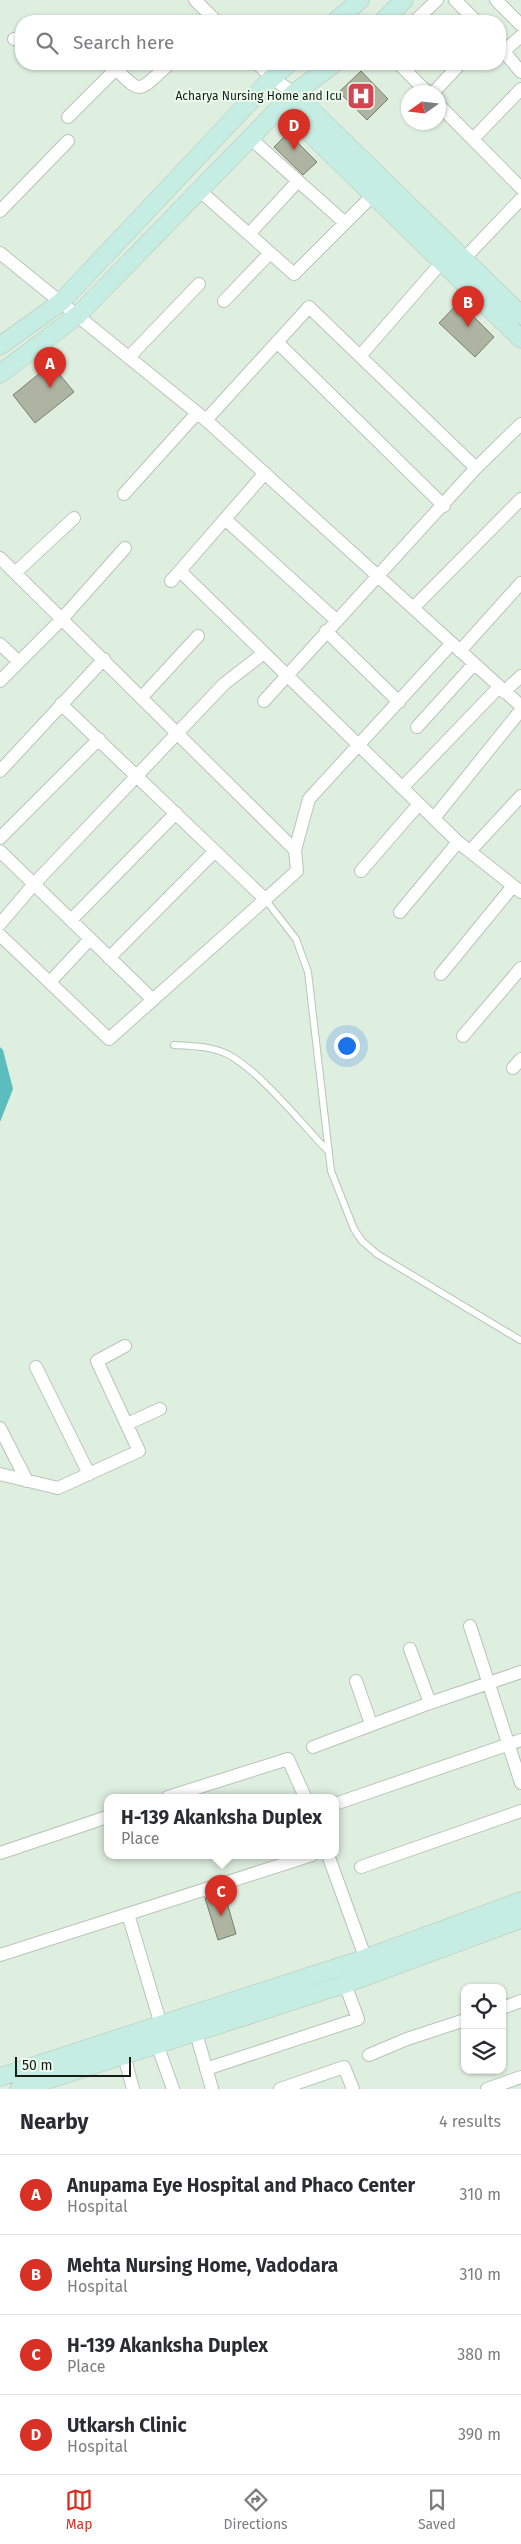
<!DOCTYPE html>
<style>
body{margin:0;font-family:"Fira Sans",sans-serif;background:#f2f2f3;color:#2b2b33}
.controls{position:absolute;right:15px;bottom:15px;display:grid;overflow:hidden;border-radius:10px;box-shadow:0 1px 4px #0004}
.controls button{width:45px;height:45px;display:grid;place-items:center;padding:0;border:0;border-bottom:1px solid #e1e1e2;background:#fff;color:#2b2b33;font:25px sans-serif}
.compass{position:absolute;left:401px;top:85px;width:45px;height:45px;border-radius:50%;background:#fff;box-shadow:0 1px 4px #0004;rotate:256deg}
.scale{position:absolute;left:15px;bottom:12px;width:116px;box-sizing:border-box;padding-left:5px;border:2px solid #171c17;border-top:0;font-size:14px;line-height:18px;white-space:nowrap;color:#171c17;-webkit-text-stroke:4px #ebfcec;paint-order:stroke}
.you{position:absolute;left:346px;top:1045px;width:18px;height:18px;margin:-12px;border:4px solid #fff;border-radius:50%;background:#1a73e8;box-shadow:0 0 0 8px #1a73e833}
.badge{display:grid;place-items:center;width:32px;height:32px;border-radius:50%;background:#d93025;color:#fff;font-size:16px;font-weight:700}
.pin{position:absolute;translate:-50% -41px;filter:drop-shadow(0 1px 2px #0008)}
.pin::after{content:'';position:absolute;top:26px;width:18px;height:15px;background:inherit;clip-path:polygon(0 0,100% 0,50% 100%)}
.popup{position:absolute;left:104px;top:1794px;width:235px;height:65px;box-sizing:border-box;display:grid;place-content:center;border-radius:10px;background:#fff;filter:drop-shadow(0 1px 4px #0005);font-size:16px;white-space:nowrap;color:#7c7c81}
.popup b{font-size:19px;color:#2b2b33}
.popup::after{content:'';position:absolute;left:50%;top:100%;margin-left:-10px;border:10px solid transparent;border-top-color:#fff}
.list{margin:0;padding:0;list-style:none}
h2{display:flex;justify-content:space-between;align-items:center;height:65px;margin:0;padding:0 20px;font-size:21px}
h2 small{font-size:16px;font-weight:400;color:#7c7c81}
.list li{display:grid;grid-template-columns:32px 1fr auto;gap:15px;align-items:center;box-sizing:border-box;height:80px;padding:0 20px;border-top:1px solid #e1e1e2}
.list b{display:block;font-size:19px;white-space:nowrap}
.list p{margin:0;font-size:16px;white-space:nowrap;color:#7c7c81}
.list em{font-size:16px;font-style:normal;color:#7c7c81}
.icon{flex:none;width:28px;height:28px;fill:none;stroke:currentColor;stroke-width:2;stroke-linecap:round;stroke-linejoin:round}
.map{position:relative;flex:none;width:521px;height:2089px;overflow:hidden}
.search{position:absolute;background:#fff;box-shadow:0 1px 4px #0004;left:15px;right:15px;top:15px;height:55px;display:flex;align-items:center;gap:12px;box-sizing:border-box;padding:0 18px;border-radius:20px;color:#7c7c81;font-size:19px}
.sheet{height:385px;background:#fff}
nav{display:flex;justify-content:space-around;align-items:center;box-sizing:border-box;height:70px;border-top:1px solid #e1e1e2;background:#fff;font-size:14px;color:#7c7c81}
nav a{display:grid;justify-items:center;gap:2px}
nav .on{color:#d93025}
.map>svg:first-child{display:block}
</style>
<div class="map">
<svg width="521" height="2089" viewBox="0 0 521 2089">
<rect width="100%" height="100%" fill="#deeedf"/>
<!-- water -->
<path fill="#5cbdbf" d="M0 1047 3 1050 13 1089 0 1122Z"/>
<!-- building -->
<path fill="#aeb4a1" stroke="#7a806e" d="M361 71 388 99 367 120 339 92Z
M288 133 317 162 303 175 274 147Z
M459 302 494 337 475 357 439 323Z
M51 364 74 392 35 423 13 395Z
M224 1892 236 1934 218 1940 205 1898Z"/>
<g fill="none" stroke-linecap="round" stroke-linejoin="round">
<defs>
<path id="lane" d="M265 899 296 939 308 972 331 1171 354 1229 362 1241 377 1254 520 1340
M174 1045C192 1046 210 1046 227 1054 259 1070 301 1123 327 1150"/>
<path id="street" d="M195 0 216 21
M455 0 476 21
M496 0 521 25
M415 21 437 0
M14 39 21 38
M500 47 521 72
M504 51 521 36
M111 64C142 95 136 94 169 64
M258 64 272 78 294 93
M399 64 427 92
M434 92 460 64
M438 104 521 188
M68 117 116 69
M250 138 344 222
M473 139 521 89
M199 190 294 274 373 195
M0 211 68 141
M249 234 298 181
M0 253 206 420 521 706
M459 264 521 199
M224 301 270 253
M277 342 444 506
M360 356 441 263
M129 357 199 284
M206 420 309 307 476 468
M124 494 197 413
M225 519 336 620
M0 558 295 850 297 871 109 1039 0 935
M180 571 458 842 521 892
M15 573 74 518
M171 581 265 473
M413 608 521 499
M326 631 399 702
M0 644 19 662
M460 651 521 583
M0 681 61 620 125 548
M504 692 521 676
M141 698 198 636
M264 701 476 468 521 424
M61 704 265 899
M417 727 474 664
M0 771 104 659
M402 788 499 687
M434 818 521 710
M0 838 99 739
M295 850 309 799 452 643
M0 851 153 1000
M470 851 521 796
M361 871 419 804
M400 912 458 842
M71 920 176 813
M0 924 34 884 224 684 264 653
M109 958 215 851
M441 974 513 886
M50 982 90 939
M463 1036 521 968
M513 1068 521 1059
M36 1367 89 1474
M127 1424 160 1409
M0 1428 27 1481
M0 1474 58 1488 139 1451 97 1361 125 1346
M470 1626 521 1783
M410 1649 430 1703
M356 1681 371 1724
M313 1747 430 1703 521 1672
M168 1797 288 1759 305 1797
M335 1804 521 1740
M0 1853 107 1817
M328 1855 368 1965
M361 1867 521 1811
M128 1914 161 2025
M0 1955 312 1855
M502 2008 521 2001
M196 2033 212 2089
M157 2044 173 2089
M124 2055 133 2089
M369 2055 407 2039 465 2020
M206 2069 358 2019 345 1984
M280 2089 344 2067 353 2089
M487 2089 521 2077"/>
<path id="secondary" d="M336 21 360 0
M383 21 404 0
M294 93 521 315
M282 106 521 339
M0 346 61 302 272 78 288 64
M0 374 78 315 294 93 334 64
M0 2077 366 1958 521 1901
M19 2089 345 1984 521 1919"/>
</defs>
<!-- lane casing -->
<use href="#lane" stroke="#b6c6b7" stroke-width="8"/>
<!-- street casing -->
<use href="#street" stroke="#b6c6b7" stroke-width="14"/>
<!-- secondary casing -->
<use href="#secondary" stroke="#b6c6b7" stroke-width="19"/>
<!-- lane -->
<use href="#lane" stroke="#fff" stroke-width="6"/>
<!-- street -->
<use href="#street" stroke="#fff" stroke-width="12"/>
<!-- secondary -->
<use href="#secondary" stroke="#c5ede3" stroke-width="18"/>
</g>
<!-- icons -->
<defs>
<symbol id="hospital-square" viewBox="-11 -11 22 22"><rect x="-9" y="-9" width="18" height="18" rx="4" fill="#d44451" stroke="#ebfcec"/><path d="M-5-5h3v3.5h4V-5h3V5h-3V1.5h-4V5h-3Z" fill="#fff"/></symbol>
</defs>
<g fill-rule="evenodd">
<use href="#hospital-square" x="345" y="80" width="32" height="32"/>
</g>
<g text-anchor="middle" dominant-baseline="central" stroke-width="4" stroke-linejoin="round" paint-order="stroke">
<!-- poi labels -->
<g font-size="12" fill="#171c17" stroke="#ebfcec" text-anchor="end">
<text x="342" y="96">Acharya Nursing Home and Icu</text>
</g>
</g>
</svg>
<div class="controls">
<button><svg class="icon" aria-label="locate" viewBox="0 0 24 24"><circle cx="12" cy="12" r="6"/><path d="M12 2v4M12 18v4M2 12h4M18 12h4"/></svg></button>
<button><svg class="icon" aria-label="layers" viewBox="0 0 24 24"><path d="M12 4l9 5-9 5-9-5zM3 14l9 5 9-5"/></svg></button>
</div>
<svg class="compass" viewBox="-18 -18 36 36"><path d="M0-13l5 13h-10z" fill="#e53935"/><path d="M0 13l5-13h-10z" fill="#7c7c81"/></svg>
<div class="scale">50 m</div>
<div class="you"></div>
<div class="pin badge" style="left:50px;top:388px">A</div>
<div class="pin badge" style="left:468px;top:327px">B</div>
<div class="pin badge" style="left:221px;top:1916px">C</div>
<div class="popup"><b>H-139 Akanksha Duplex</b>Place</div>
<div class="pin badge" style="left:294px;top:150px">D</div>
<div class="search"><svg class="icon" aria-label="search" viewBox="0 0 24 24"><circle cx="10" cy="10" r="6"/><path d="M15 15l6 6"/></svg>Search here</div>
</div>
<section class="sheet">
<h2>Nearby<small>4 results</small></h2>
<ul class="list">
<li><span class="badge">A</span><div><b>Anupama Eye Hospital and Phaco Center</b><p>Hospital</p></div><em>310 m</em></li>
<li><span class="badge">B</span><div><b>Mehta Nursing Home, Vadodara</b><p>Hospital</p></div><em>310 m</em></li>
<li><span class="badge">C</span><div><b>H-139 Akanksha Duplex</b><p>Place</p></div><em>380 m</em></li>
<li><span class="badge">D</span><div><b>Utkarsh Clinic</b><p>Hospital</p></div><em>390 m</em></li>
</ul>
</section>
<nav>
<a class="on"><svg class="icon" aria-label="map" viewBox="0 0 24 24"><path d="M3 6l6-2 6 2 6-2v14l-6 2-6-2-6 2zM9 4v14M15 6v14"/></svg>Map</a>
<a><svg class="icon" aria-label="directions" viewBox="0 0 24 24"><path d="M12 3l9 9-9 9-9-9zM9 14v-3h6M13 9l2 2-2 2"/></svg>Directions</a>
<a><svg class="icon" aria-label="saved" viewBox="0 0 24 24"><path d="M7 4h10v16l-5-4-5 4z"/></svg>Saved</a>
</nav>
